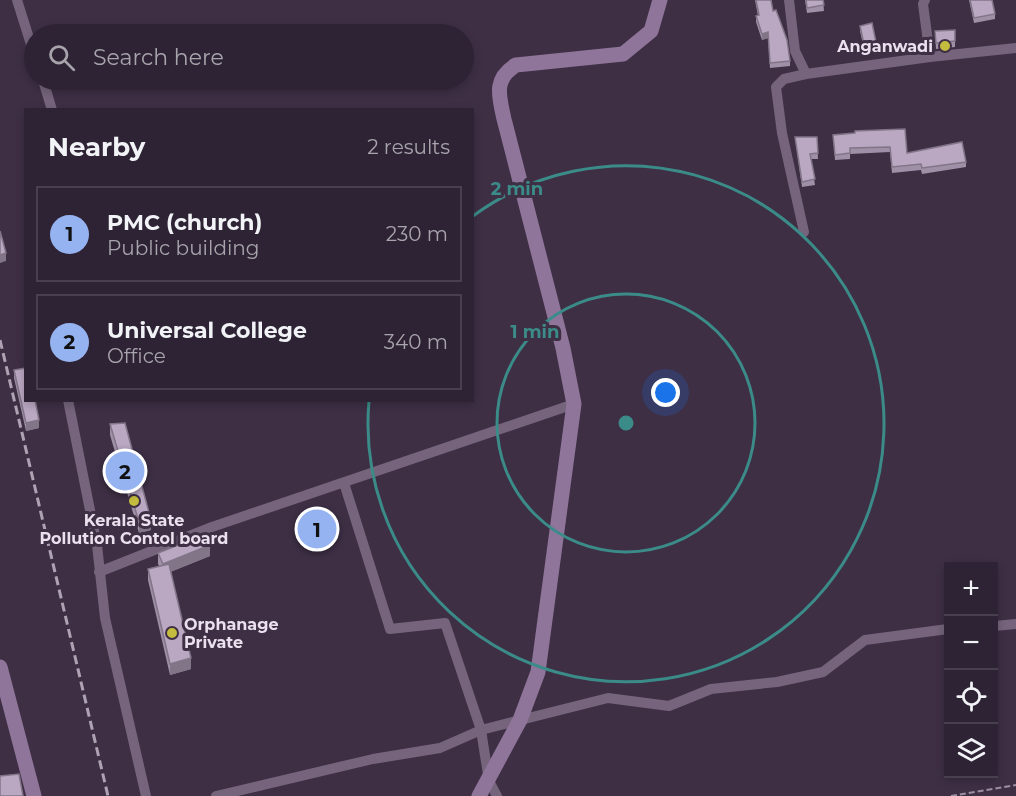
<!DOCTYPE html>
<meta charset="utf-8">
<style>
body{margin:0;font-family:Montserrat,sans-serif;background:#362b3c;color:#f1f3f6}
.controls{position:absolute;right:18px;bottom:18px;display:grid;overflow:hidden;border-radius:0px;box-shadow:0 3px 9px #0003}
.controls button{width:54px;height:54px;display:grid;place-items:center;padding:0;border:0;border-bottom:2px solid #49404f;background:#2e2334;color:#f1f3f6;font:30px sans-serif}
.you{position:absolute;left:666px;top:393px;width:21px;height:21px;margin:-15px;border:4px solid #fff;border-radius:50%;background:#1a73e8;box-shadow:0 0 0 9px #1a73e833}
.badge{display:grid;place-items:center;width:39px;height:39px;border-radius:50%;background:#95b2f1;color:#111;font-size:20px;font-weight:700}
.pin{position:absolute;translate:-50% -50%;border:3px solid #fff;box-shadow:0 2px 6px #0006}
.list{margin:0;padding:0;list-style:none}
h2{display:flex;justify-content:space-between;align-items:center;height:78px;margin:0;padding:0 24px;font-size:26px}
h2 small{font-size:20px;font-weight:400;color:#a7a4ac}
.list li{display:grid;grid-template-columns:39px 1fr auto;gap:18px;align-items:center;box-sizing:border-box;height:96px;margin:0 12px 12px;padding:0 12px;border:2px solid #49404f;border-radius:0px}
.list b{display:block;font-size:22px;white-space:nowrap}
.list p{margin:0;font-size:20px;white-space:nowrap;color:#a7a4ac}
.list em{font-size:20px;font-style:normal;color:#a7a4ac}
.icon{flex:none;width:33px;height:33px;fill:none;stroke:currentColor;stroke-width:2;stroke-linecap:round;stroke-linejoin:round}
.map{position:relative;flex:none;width:1016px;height:796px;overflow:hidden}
.search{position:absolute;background:#2e2334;box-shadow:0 3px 9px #0003;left:24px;top:24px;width:450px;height:66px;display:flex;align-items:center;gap:15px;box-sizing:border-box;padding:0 21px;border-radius:33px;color:#a7a4ac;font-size:22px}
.panel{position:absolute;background:#2e2334;box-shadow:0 3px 9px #0003;left:24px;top:108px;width:450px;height:294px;border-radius:0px}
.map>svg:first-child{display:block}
</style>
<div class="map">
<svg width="1016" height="796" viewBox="0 0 1016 796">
<rect width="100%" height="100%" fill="#3e2f45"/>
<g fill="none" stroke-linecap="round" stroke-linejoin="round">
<!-- path -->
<path stroke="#9b8fa1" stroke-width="2" stroke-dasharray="6 3" stroke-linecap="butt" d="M951 796 1016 785"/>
<!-- street -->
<path stroke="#75647c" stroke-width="10" d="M17 0 34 54
M789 0 795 51 806 74 930 57 923 4 925 0
M930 57 1016 48
M43 80 52 110
M804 232 782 133 776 87 784 79 806 74
M68 400 97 545 105 618 146 796
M344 483 390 629 445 623 481 730 489 781 497 796
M99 572 212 527 574 404
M994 626 1016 624
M216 796 373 759 440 748 481 730 608 698 669 706 711 689 777 682 823 672 865 640 948 629"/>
<!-- secondary -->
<path stroke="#90759a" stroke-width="15" d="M0 667 34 796
M479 796 520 720 538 672 574 404 563 348 504 119C499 96 493 79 516 65L623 54 651 31 660 0"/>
<!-- rail -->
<path stroke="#aea2b3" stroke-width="3" stroke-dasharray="9 4.5" stroke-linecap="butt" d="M0 340 108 796"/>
</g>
<!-- wall -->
<path fill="#a090a7" d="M755 0H771L773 11 790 61V66L770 68 768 38 762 40 756 22V16H758Z
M805 0H823L824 11 807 13Z
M969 0H992L995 14V19L974 23Z
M860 26 877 47V51L865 53 860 31Z
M955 30V47L936 49 935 31Z
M855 133 907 153 966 162V167L922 174 921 170 892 173 890 152 850 154V159L835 160 833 135Z
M795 137H817L818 159H811L815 185 802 187Z
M14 370 39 428 26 431 14 378Z
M110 424 151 530 139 533 110 435Z
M158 553 210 556 170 572 191 669 170 675 148 580V569L159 566 158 564Z"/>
<!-- shaded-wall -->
<path fill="#827588" d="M768 32V38L762 40V34Z
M6 253V261L0 263V255Z
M39 420V428L26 431V423Z
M151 520V530L139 533V522Z
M210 545V556L163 575V564Z
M191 658V669L170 675V664Z"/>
<!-- building -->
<path fill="#baa7c2" stroke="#827588" stroke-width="1.5" d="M756 0H771L773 11 776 10 787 40 790 61 770 63 768 32 762 34 756 16 759 15Z
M806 0H823L824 5 807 8Z
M970 0H992L995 14 974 18Z
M872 23 877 47 865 49 860 26Z
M955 30V41L936 43 935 31Z
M905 129 907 153 962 142 966 162 922 168 921 164 892 167 890 147 850 148V153L835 155 833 135 855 133V131Z
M795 137H817L818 153 810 154 815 179 802 182Z
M0 231 6 253 0 255Z
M26 368V400H35L39 420 26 423 14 370Z
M125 423 151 520 139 522 110 424Z
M206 534 210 545 163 564 158 553Z
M169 564 191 658 170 664 148 569Z
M19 774 23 796H0V776Z"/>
<!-- distance rings -->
<g fill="none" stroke="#3b8b88" stroke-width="3">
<circle cx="626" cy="423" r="129"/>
<path d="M473 216A258 258 0 1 1 369 401"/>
</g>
<!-- markers -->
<g fill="#c4bc3e" stroke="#3e2f45" stroke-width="2">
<circle cx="945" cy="46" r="6"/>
<circle cx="134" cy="501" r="6"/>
<circle cx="172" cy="633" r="6"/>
</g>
<g text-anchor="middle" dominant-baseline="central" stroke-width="6" stroke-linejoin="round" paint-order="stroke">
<!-- poi labels -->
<g font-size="16" font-weight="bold" fill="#eae0ee" stroke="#3e2f45" text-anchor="end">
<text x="933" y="46">Anganwadi</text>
<text x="134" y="520" text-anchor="middle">Kerala State<tspan x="134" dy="18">Pollution Contol board</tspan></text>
<text x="184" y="624" text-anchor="start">Orphanage<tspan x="184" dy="18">Private</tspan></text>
</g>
</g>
<circle cx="626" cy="423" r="9" fill="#3b8b88" stroke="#3e2f45" stroke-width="3"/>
<g font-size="18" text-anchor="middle" font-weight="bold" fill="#3b8b88" stroke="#3e2f45" stroke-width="6" stroke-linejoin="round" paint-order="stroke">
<text x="517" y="195">2 min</text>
<text x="535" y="338">1 min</text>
</g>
</svg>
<div class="controls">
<button>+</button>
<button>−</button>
<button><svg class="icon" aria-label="locate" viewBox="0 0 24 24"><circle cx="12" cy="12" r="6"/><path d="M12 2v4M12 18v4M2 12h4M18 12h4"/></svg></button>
<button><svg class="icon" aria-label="layers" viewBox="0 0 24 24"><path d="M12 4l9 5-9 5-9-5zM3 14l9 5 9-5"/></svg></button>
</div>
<div class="you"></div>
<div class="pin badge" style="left:317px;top:529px">1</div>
<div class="pin badge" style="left:125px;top:471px">2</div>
<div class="search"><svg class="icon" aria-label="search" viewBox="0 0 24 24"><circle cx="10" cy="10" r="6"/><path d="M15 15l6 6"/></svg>Search here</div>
<section class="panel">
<h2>Nearby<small>2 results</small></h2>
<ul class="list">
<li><span class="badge">1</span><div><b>PMC (church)</b><p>Public building</p></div><em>230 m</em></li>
<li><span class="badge">2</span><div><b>Universal College</b><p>Office</p></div><em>340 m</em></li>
</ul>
</section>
</div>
